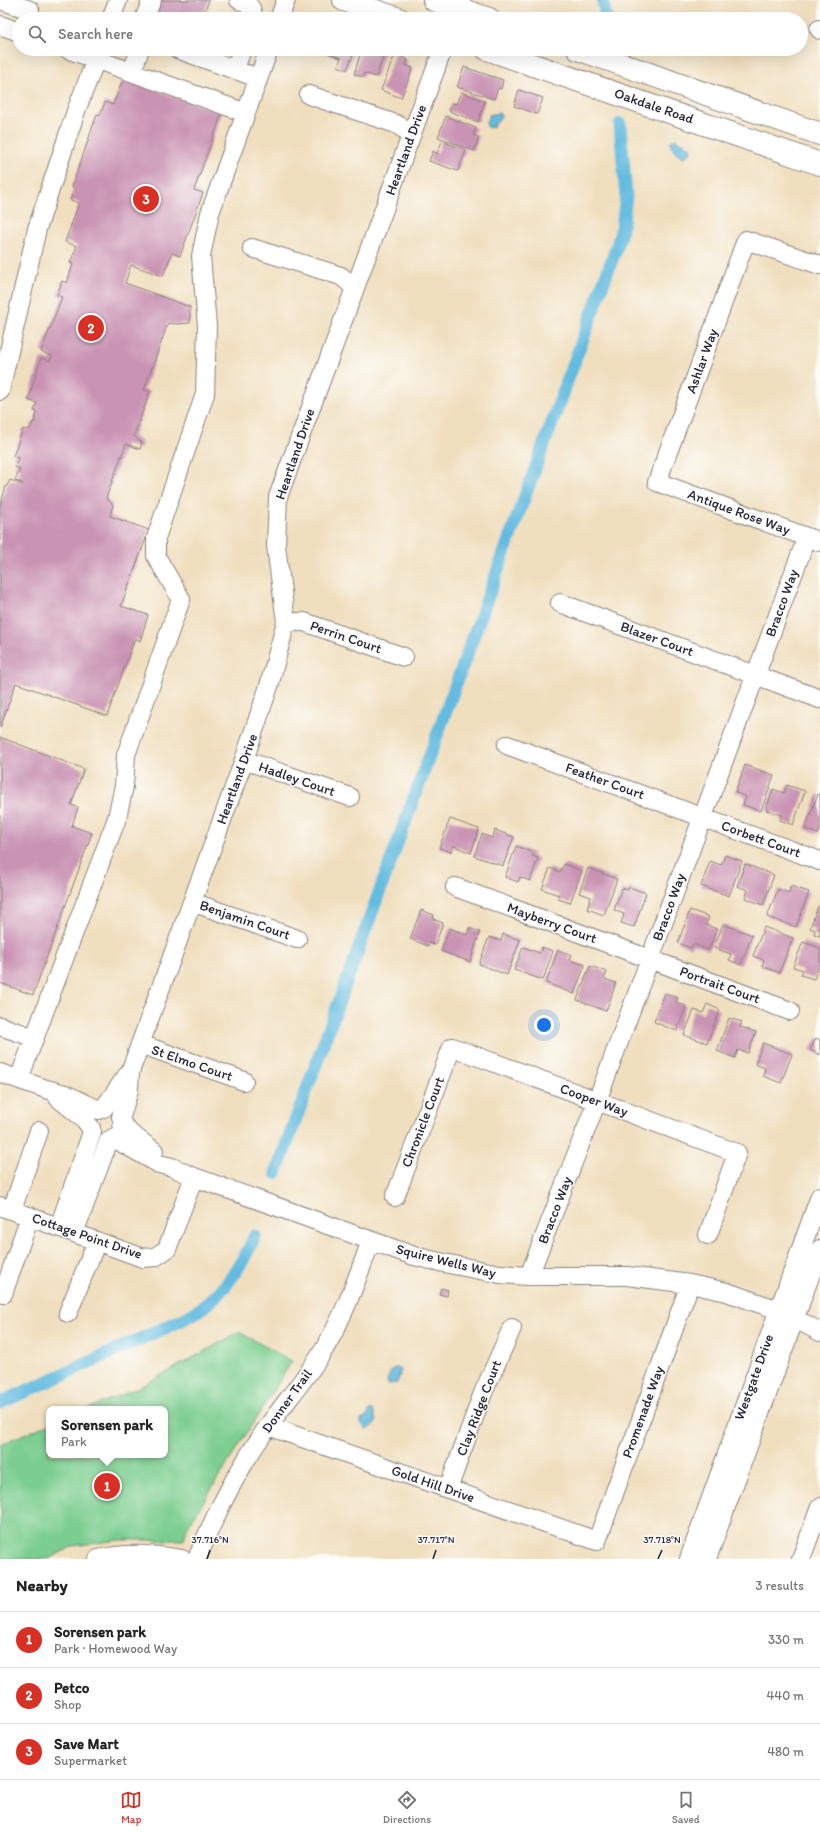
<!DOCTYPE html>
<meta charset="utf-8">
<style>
body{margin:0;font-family:Itim,sans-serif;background:#f6f6f6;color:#222}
.you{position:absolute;left:544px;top:1025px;width:14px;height:14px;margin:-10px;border:3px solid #fff;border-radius:50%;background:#1a73e8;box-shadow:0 0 0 6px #1a73e833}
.badge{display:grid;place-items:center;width:26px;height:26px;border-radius:50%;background:#d93025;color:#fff;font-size:13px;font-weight:700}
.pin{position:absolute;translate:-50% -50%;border:2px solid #fff;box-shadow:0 1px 4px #0006}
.popup{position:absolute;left:46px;top:1406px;width:122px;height:52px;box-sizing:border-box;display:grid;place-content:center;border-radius:8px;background:#fff;filter:drop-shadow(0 1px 3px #0005);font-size:13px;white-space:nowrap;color:#767676}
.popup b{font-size:15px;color:#222}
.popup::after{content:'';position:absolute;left:50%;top:100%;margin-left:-8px;border:8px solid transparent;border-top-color:#fff}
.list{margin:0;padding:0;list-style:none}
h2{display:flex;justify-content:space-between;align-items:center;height:52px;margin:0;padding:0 16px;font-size:17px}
h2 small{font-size:13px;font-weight:400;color:#767676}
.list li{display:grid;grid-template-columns:26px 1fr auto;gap:12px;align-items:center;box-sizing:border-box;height:56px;padding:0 16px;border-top:1px solid #e0e0e0}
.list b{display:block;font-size:15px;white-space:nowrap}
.list p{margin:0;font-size:13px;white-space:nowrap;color:#767676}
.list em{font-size:13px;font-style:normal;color:#767676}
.icon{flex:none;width:22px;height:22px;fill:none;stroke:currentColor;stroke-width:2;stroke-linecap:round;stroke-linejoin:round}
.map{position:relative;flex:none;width:820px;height:1559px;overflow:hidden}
.search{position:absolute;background:#fff;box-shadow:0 4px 16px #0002;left:12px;right:12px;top:12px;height:44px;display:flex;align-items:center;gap:10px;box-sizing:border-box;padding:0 14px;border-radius:22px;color:#767676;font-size:15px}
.sheet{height:220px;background:#fff}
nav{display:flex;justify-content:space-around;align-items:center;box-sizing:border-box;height:56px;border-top:1px solid #e0e0e0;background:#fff;font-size:11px;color:#767676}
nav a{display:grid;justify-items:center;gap:2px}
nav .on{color:#d93025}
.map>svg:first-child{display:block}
</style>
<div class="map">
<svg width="820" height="1559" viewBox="0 0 820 1559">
<rect width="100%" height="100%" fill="#fdfcf7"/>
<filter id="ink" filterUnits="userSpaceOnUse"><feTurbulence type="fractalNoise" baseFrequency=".025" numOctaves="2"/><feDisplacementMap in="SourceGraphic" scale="8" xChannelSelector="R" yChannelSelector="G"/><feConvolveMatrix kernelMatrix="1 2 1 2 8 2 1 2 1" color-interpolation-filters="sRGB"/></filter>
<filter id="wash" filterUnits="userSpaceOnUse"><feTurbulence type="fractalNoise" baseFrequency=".012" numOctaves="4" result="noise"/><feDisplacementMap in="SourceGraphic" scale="16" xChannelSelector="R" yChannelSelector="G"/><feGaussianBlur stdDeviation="0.9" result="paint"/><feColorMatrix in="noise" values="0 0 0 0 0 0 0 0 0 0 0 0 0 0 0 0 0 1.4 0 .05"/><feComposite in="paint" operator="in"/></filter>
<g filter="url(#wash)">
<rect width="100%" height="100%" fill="#f0dfbf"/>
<!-- green -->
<path fill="#7bce90" stroke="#4e7866" d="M239 1332 292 1361 187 1528 184 1540H120L73 1546 49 1559H0V1444L49 1424V1455H165V1409H87L140 1387Z"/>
<!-- water -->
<path fill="#63bbe0" stroke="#426e8e" d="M499 113 501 116C500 120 495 123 493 127L488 128 486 123 489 115Z
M675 139 690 147 691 153 683 157 672 148 670 142Z
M397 1368 401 1370 397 1383 388 1384 387 1380 392 1369Z
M370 1410H373L376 1422 370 1429 367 1430 361 1423V1420L367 1417Z"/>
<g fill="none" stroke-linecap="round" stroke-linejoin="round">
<!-- canal -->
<path stroke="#63bbe0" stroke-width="13" d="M603 0 606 19
M276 1173 617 246 622 228 626 196 620 124
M0 1403 182 1320C218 1302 239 1272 255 1236"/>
</g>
<g id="blocks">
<!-- building -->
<path fill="#c993b3" d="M155 0H209L202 19H171L151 12Z
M331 49H355L347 70 338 66 341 58 329 54Z
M362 49H379L385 51 376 77 364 73 363 77 354 74Z
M395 54 408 60 406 65 413 68 401 98 381 90Z
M464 67 503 80 501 89 498 88 494 99 457 87Z
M123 79 222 113 194 190 203 193 180 256 172 253 163 276 131 265 125 283 190 307V323L176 324 168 323 144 390 150 391 134 436 142 443 140 449 126 444 106 498 113 505 110 516 149 530 121 606 148 615 140 641 135 638 107 716 16 683 0 728V507L6 486H7L10 480 23 484 15 481 20 469 15 467 18 458 13 456 23 429 29 430 33 422 34 423 37 412 34 411 37 403 28 400 41 358 50 361 52 356 41 352 62 297 57 295 62 281 67 283 73 264 70 263 77 246 65 242 79 203 70 200 74 189 72 187 97 114 100 115 105 102 113 105Z
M519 90 543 98 537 114 514 106Z
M461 92 485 101 478 122 449 111 452 103 456 104Z
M446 116 476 128 473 135 479 137 474 151 438 137Z
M442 141 466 150 458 171 429 161 433 151 437 154Z
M0 737 84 769 71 805 78 807 72 826 92 833 33 995 0 983Z
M745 765 774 775 761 811 743 805 746 797 735 792Z
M787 785 805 791 793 825 780 820 782 815 766 810 773 789 784 793Z
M818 794 820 795V829L818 834 805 829Z
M450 819 479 829 471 853 454 846 451 852 439 848Z
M495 830 514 837 503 866 474 856 482 834 492 838Z
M516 846 534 853 532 856 538 858 530 881 520 877 518 882 505 877Z
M725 855 742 861 729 896 701 886 710 861 721 865Z
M564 864 582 871 570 903 558 899 559 895 542 889 550 868 560 872Z
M745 864 774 875 763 905 745 898 748 890 737 886Z
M588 868 617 879 604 915 587 909 591 897 579 893Z
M791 886 809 892 796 927 767 917 778 889 789 893Z
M629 887 646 893 634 927 621 923 624 914 614 910 622 888 628 890Z
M818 906 820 907V936L814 934 815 930 810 928Z
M421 910 434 915 433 919 443 923 435 945 429 943 428 946 410 939Z
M690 910 709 917 706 925 717 929 709 950 693 944 691 948 678 943Z
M723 924 752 935 741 965 729 960 731 954 714 948Z
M764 927 793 938 779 973 762 966 764 960 753 956Z
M450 928 467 935 469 928 480 932 470 962 441 951Z
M503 934 520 940 507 975 479 964 489 937 501 941Z
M803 942 820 948V964L814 979 801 975 803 970 793 967Z
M523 947 540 953 542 947 553 951 543 980 514 970Z
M558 950 571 955 569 960 585 965 574 994 546 983Z
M590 966 607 972 604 979 616 983 606 1011 577 1000Z
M665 993 678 998 676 1002 686 1006 677 1031 654 1022Z
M707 1004 720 1010 707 1043 684 1035 694 1010 703 1013Z
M729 1018 742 1022 740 1027 756 1032 748 1053 738 1050 735 1058 717 1051Z
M816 1038 820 1040V1055L810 1050Z
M763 1043 792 1054 781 1083 763 1076 765 1068 755 1064Z
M441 1288 448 1290 447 1296 439 1294Z"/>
</g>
</g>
<g filter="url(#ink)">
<use href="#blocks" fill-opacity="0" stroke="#89807d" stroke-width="1"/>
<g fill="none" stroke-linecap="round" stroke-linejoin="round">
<defs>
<path id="minor" d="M0 0 30 10
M239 0C249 4 254 8 252 19
M111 19 118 0
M144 19 152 0
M279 19 286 0
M0 25 19 32
M819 29 820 30
M67 49 246 113
M177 49 258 78
M235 69 242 49
M132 72 140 49
M309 95 396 124 412 134
M252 248 341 276 355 288
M820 265 746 240 657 482 820 542
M0 391 37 229 76 111 100 49
M560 603 820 699
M286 622H304L404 657
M507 745 820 861
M244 760 350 797
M455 887 790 1011
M192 902 297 939
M0 1026 35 1038
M140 1044 244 1081
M0 1073 46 1089 65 1094 99 1110
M19 1079 117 818 124 786 126 755 181 599 156 556V538L205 394 207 326 201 256 210 213 269 49
M58 1098 83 1118 91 1128
M104 1108 128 1074
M121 1117 129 1090 130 1072 244 760 269 686 286 622 276 546 278 497 443 49
M122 1124 130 1133 154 1151
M113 1138 159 1164 172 1167 194 1177 414 1256 444 1263 500 1274 529 1276H627L690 1284 727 1292 758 1303 779 1310 820 1332
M395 1197 452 1047 737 1153 708 1235
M0 1206 143 1258 155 1257 167 1249 194 1177
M12 1210 39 1131
M59 1227 92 1132
M74 1233 109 1140
M529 1276 597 1101 807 537
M3 1294 30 1216
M68 1313 97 1241
M268 1426 597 1541 690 1284
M448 1489 483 1393 512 1328
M98 1559C126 1552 154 1554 182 1559
M197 1559C216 1511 239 1467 269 1425 285 1403 302 1382 318 1359 342 1323 356 1281 371 1241
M689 1559 820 1196
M707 1559 820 1249
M801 1559 820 1507"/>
<path id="major" d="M344 0 399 19
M434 0 489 19
M487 49 820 164
M578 49 820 134"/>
</defs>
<!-- minor casing -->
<use href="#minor" stroke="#89807d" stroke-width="20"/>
<!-- major casing -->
<use href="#major" stroke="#89807d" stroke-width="24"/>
<!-- minor -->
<use href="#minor" stroke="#fff" stroke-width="18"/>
<!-- major -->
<use href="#major" stroke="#fff" stroke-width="22"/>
</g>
</g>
<!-- ticks -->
<path fill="none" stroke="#22223b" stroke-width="1.5" d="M207 1559 210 1550M433 1559 436 1550M658 1559 662 1550"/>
<g text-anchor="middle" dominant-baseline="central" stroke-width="3" stroke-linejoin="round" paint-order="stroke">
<!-- street labels -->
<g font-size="14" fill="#22223b" stroke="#fdfcf7">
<text transform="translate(654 106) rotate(19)">Oakdale Road</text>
<text transform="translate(406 150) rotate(-70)">Heartland Drive</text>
<text transform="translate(702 361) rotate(-70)">Ashlar Way</text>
<text transform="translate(295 454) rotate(-71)">Heartland Drive</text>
<text transform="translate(739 512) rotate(20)">Antique Rose Way</text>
<text transform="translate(782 603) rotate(-70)">Bracco Way</text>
<text transform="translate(346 637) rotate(19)">Perrin Court</text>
<text transform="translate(657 639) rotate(20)">Blazer Court</text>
<text transform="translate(237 779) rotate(-70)">Heartland Drive</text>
<text transform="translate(297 779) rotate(19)">Hadley Court</text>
<text transform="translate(605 781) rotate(20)">Feather Court</text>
<text transform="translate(761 839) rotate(20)">Corbett Court</text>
<text transform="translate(669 907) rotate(-70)">Bracco Way</text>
<text transform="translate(245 920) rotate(19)">Benjamin Court</text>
<text transform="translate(552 923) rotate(20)">Mayberry Court</text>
<text transform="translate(720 985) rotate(20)">Portrait Court</text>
<text transform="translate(192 1063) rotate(19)">St Elmo Court</text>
<text transform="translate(594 1100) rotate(20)">Cooper Way</text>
<text transform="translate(423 1122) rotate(-69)">Chronicle Court</text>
<text transform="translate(555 1210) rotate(-69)">Bracco Way</text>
<text transform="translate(87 1236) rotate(19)">Cottage Point Drive</text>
<text transform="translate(446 1261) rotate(14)">Squire Wells Way</text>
<text transform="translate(754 1377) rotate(-70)">Westgate Drive</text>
<text transform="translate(287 1401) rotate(-54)">Donner Trail</text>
<text transform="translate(479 1408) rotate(-69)">Clay Ridge Court</text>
<text transform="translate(643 1412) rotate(-70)">Promenade Way</text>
<text transform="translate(433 1484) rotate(19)">Gold Hill Drive</text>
</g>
</g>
<g font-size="10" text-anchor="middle" fill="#22223b" stroke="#fdfcf7" stroke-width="3" stroke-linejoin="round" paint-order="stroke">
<text x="210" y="1543">37.716°N</text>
<text x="436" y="1543">37.717°N</text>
<text x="662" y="1543">37.718°N</text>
</g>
</svg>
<div class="you"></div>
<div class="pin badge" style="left:107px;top:1486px">1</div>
<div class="popup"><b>Sorensen park</b>Park</div>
<div class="pin badge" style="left:91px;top:328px">2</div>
<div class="pin badge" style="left:146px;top:199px">3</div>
<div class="search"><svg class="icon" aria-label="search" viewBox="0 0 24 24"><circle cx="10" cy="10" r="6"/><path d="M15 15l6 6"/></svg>Search here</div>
</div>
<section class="sheet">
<h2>Nearby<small>3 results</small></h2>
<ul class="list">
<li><span class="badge">1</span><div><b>Sorensen park</b><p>Park · Homewood Way</p></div><em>330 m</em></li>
<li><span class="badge">2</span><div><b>Petco</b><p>Shop</p></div><em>440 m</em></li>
<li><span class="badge">3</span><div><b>Save Mart</b><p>Supermarket</p></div><em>480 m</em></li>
</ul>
</section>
<nav>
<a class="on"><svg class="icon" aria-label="map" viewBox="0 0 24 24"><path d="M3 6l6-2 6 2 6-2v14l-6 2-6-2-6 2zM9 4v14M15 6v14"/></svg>Map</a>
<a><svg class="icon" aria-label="directions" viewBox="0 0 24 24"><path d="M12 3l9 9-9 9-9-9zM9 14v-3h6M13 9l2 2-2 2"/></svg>Directions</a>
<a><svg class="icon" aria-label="saved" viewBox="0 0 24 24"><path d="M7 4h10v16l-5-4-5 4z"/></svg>Saved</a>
</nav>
